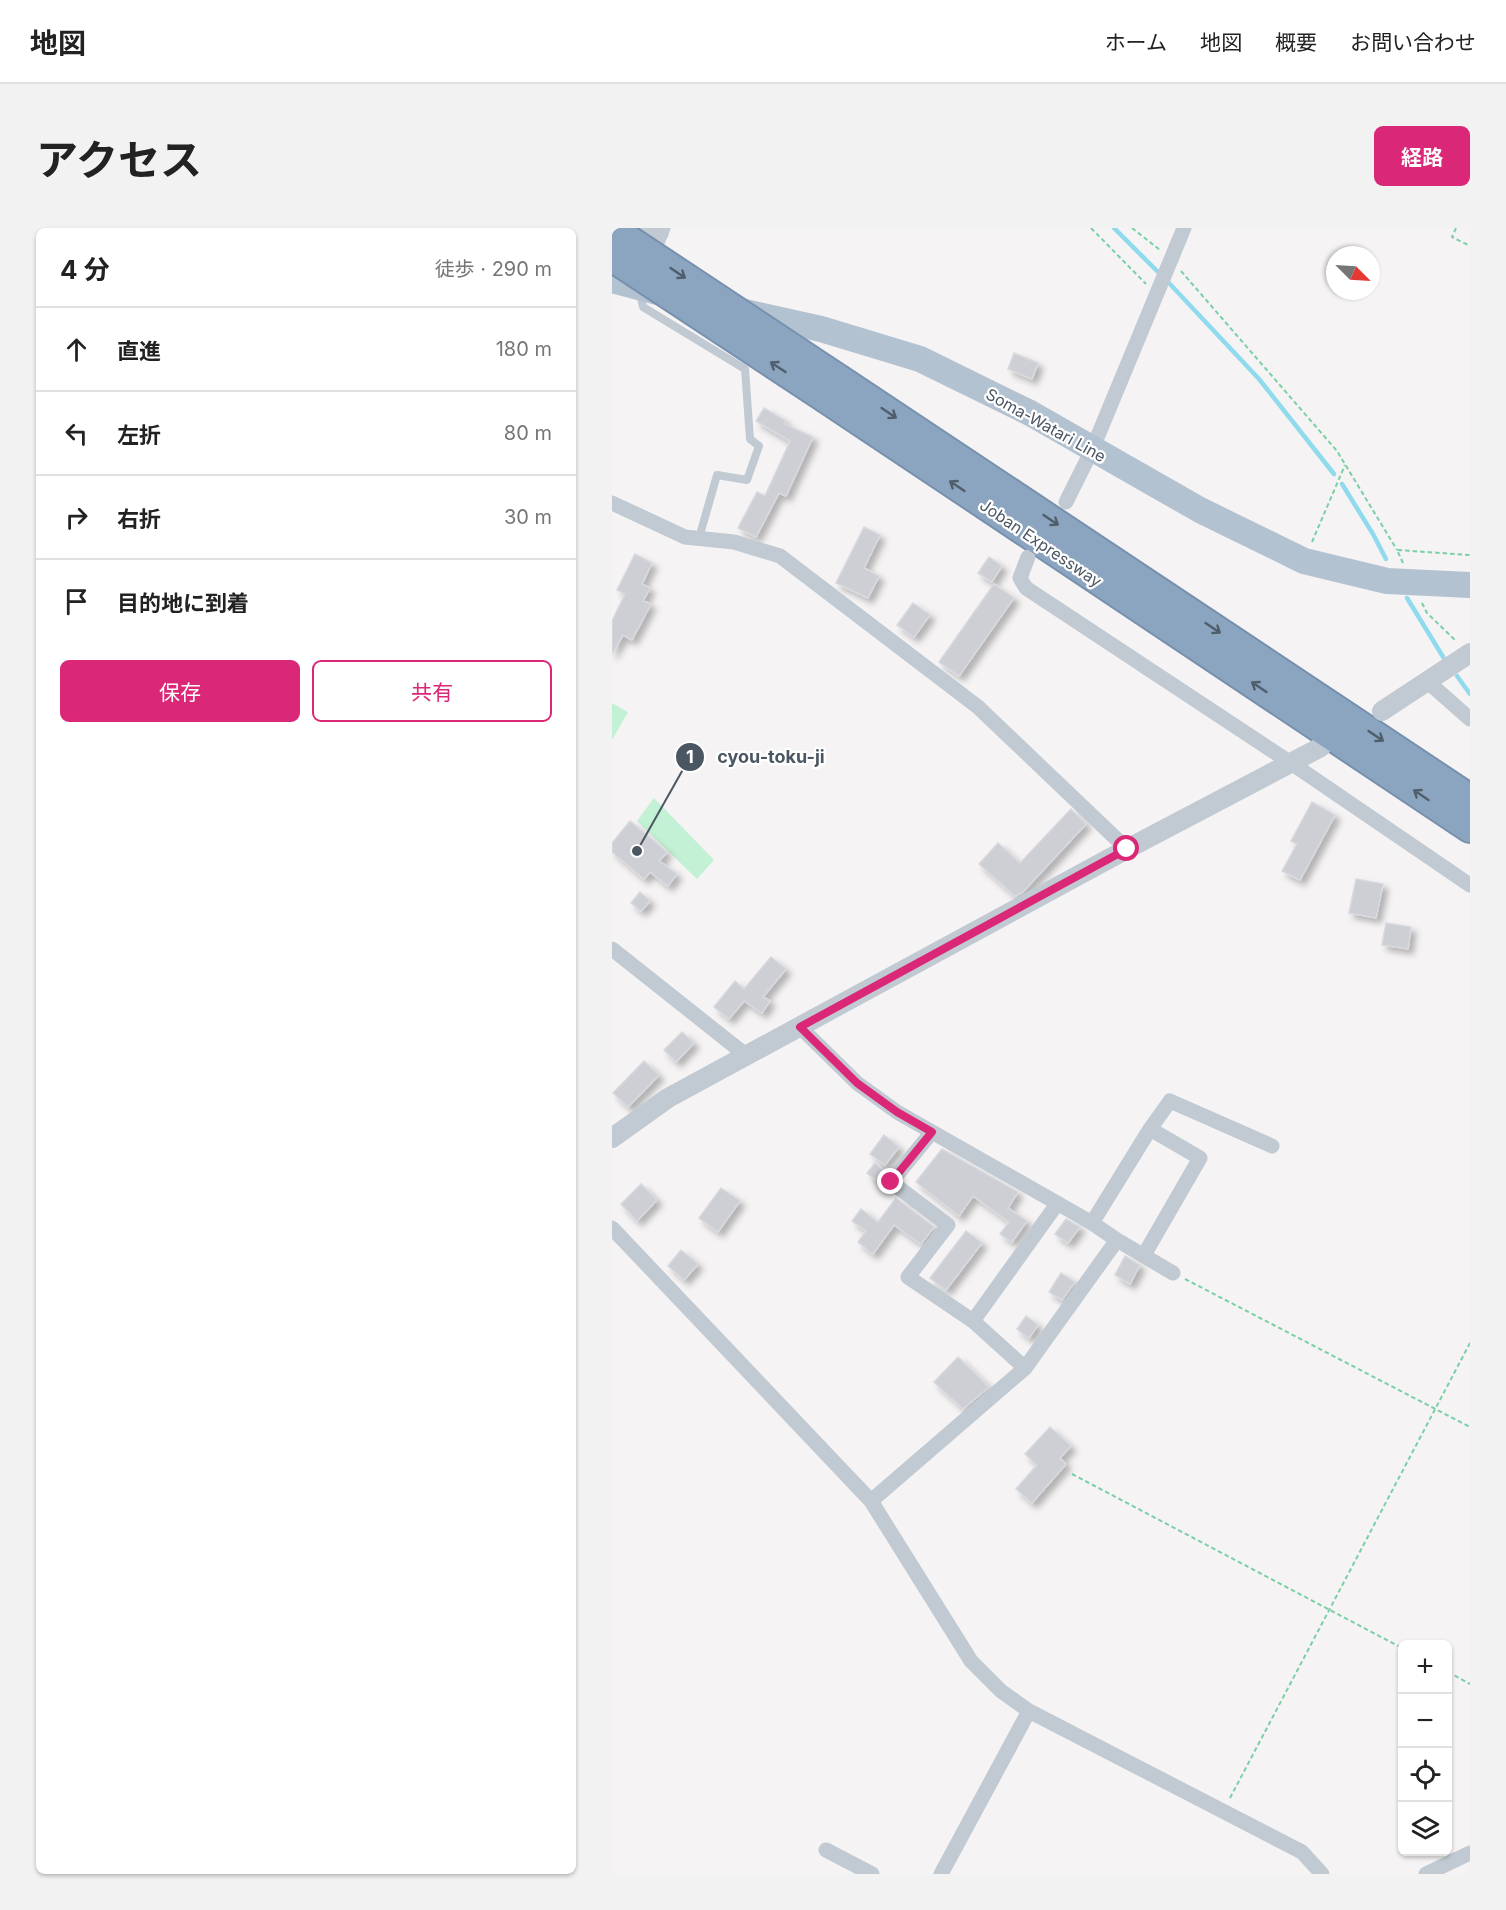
<!DOCTYPE html>
<html lang="ja">
<meta charset="utf-8">
<style>
body{margin:0;font-family:Inter,"Noto Sans JP",sans-serif;background:#f2f2f2;color:#222}
.controls{position:absolute;right:18px;bottom:18px;display:grid;overflow:hidden;border-radius:9px;box-shadow:0 2px 4px #0004}
.controls button{width:54px;height:54px;display:grid;place-items:center;padding:0;border:0;border-bottom:2px solid #e0e0e0;background:#fff;color:#222;font:30px sans-serif}
.compass{position:absolute;left:714px;top:18px;width:54px;height:54px;border-radius:50%;background:#fff;box-shadow:0 2px 4px #0004;rotate:114deg}
.stop{position:absolute;width:18px;height:18px;margin:-14px;border:4px solid #db2777;border-radius:50%;background:#fff}
.stop.end{background:#db2777;border-color:#fff;box-shadow:0 2px 6px #0008}
.list{margin:0;padding:0;list-style:none}
h2{display:flex;justify-content:space-between;align-items:center;height:78px;margin:0;padding:0 24px;font-size:26px}
h2 small{font-size:20px;font-weight:400;color:#767676}
.list li{display:grid;grid-template-columns:39px 1fr auto;gap:18px;align-items:center;box-sizing:border-box;height:84px;padding:0 24px;border-top:2px solid #e0e0e0}
.list b{display:block;font-size:22px;white-space:nowrap}
.list em{font-size:20px;font-style:normal;color:#767676}
.actions{display:flex;gap:12px;padding:18px 24px}
.actions a{flex:1;padding:14px 0;border:2px solid #db2777;border-radius:9px;text-align:center;font-size:21px;color:#db2777}
.actions .main{background:#db2777;color:#fff}
.icon{flex:none;width:33px;height:33px;fill:none;stroke:currentColor;stroke-width:2;stroke-linecap:round;stroke-linejoin:round}
.map{position:relative;flex:none;width:858px;height:1646px;overflow:hidden;border-radius:9px}
header{display:flex;align-items:center;gap:36px;box-sizing:border-box;height:84px;padding:0 30px;background:#fff;border-bottom:2px solid #e0e0e0}
header strong{font-size:28px}
nav{display:flex;gap:33px;margin-inline-start:auto;font-size:21px}
.intro{display:flex;align-items:center;justify-content:space-between;box-sizing:border-box;height:144px;padding:0 36px}
h1{margin:0;font-size:42px}
.button{padding:15px 27px;border-radius:9px;background:#db2777;color:#fff;font-size:21px;font-weight:700}
main{display:flex;gap:36px;padding:0 36px}
aside{flex:1;background:#fff;border-radius:9px;box-shadow:0 2px 4px #0004}
.map>svg:first-child{display:block}
</style>
<header>
<strong>地図</strong>
<nav><a>ホーム</a><a>地図</a><a>概要</a><a>お問い合わせ</a></nav>
</header>
<div class="intro"><h1>アクセス</h1><a class="button">経路</a></div>
<main>
<aside>
<h2>4 分<small>徒歩 · 290 m</small></h2>
<ul class="list">
<li><svg class="icon" aria-label="ahead" viewBox="0 0 24 24"><path d="M12 20V5M6 11l6-6 6 6"/></svg><div><b>直進</b></div><em>180 m</em></li>
<li><svg class="icon" aria-label="left" viewBox="0 0 24 24"><path d="M17 20v-9H6M10 6l-5 5 5 5"/></svg><div><b>左折</b></div><em>80 m</em></li>
<li><svg class="icon" aria-label="right" viewBox="0 0 24 24"><path d="M7 20v-9h11M14 6l5 5-5 5"/></svg><div><b>右折</b></div><em>30 m</em></li>
<li><svg class="icon" aria-label="arrive" viewBox="0 0 24 24"><path d="M6 21V4h12l-3 4 3 4H6"/></svg><div><b>目的地に到着</b></div></li>
</ul>
<div class="actions"><a class="main">保存</a><a>共有</a></div>
</aside>
<div class="map">
<svg width="858" height="1646" viewBox="0 0 858 1646">
<defs>
<filter id="shadow"><feDropShadow dx="5" dy="5" stdDeviation="3" flood-color="#0004"/></filter>
</defs>
<rect width="100%" height="100%" fill="#f5f3f3"/>
<!-- green -->
<path fill="#c3f1d5" d="M0 475 16 484 0 512Z
M42 570 102 632 85 651 25 593Z"/>
<g fill="none" stroke-linecap="round" stroke-linejoin="round">
<!-- stream -->
<path stroke="#90daee" stroke-width="4.5" d="M502 0 547 45
M557 55 647 151 722 246
M730 256 761 306 774 331
M795 370 833 432
M845 448 858 466"/>
</g>
<!-- building -->
<path fill="#cdcfd5" stroke="#d7d9de" stroke-width="1.5" filter="url(#shadow)" d="M402 125 426 135 420 151 396 141Z
M152 180 174 193 172 196 201 209 174 268 167 265 144 309 126 300 145 264 153 268 178 213 144 193Z
M252 299 268 307 252 340 267 348 256 370 224 355Z
M23 326 40 335 30 356 38 360 31 373 39 376 20 412 11 407 0 426V393L13 366 5 362Z
M377 329 390 338 380 354 366 345Z
M382 356 402 370 347 448 327 434Z
M301 375 318 387 302 409 285 397Z
M700 574 723 587 688 652 670 643 685 616 679 613Z
M459 581 474 596 411 664 403 668 367 636 386 615 408 635Z
M18 593 55 624 47 633 65 646 56 658 38 644 32 651 0 624V615Z
M744 651 771 656 764 690 737 685Z
M28 664 38 673 29 683 19 675Z
M774 695 799 699 796 721 770 717Z
M159 729 174 741 151 769 158 773 150 785 132 773 117 791 102 779 123 753 132 761Z
M70 804 82 815 64 834 52 822Z
M32 833 47 847 16 879 1 865Z
M272 907 287 919 273 937 258 926Z
M330 921 406 964 396 980 415 993 400 1014 388 1006 397 994 361 968 347 988 304 954Z
M263 935 271 942 264 952 255 945Z
M29 956 45 972 25 993 9 976Z
M109 960 128 973 106 1004 87 990Z
M284 970 322 999 309 1016 282 997 261 1026 246 1014 254 1003 240 993 249 981 266 994Z
M454 991 468 999 456 1015 443 1006Z
M354 1003 370 1015 334 1062 318 1050Z
M69 1022 86 1036 72 1052 56 1038Z
M513 1028 528 1037 518 1056 503 1047Z
M449 1045 463 1054 450 1072 437 1064Z
M414 1088 426 1097 417 1110 405 1101Z
M346 1129 377 1159 351 1181 322 1154Z
M438 1199 459 1218 448 1230 454 1236 420 1275 404 1261 425 1237 413 1226Z"/>
<g fill="none" stroke-linecap="round" stroke-linejoin="round">
<defs>
<path id="motorway" d="M228 152 858 571
M215 171 858 600"/>
</defs>
<!-- motorway casing -->
<use href="#motorway" stroke="#7690ad" stroke-width="32"/>
<!-- path -->
<path stroke="#7ad0a6" stroke-width="2" stroke-dasharray="4.5 3" stroke-linecap="butt" d="M479 0 534 56
M520 0 548 22
M844 0 840 9 858 18
M569 43 725 223 785 322
M700 314 733 237
M791 335 785 322 858 327
M810 375 815 385 844 413
M573 1051 858 1199
M460 1246 790 1420
M836 1444 858 1456
M618 1570 858 1115"/>
<!-- service -->
<path stroke="#c1cad2" stroke-width="8" d="M28 65 31 79 133 141 138 211 147 218 135 252 105 247 87 310"/>
<!-- minor -->
<path stroke="#c1cad2" stroke-width="15" d="M34 0 49 6
M38 32 51 0
M454 274 480 222 572 0
M0 275 73 309 122 314 168 328 366 479 515 621
M416 329 408 350 414 360 679 535 858 657
M816 454 858 491
M0 721 135 828
M188 799 245 855 285 884 480 995 505 1012 561 1045
M538 901 558 873 660 918
M320 904 279 954 336 997 296 1049 361 1093
M480 995 538 901 588 930 532 1027
M0 1000 259 1273 359 1433 389 1463 417 1483 690 1624 710 1646
M413 1140 361 1093 445 976
M259 1273 413 1140 505 1012
M214 1622 260 1646
M329 1646 417 1483
M814 1646 858 1625"/>
<!-- tertiary -->
<path stroke="#c1cad2" stroke-width="20" d="M770 483 858 425
M0 910 56 870 515 621 709 519"/>
<!-- primary -->
<path stroke="#b3c2d1" stroke-width="26" d="M0 52 49 65
M128 83 209 101 308 131 418 185 588 282 692 333 775 353 858 357"/>
<!-- motorway -->
<use href="#motorway" stroke="#8ba5c1" stroke-width="28"/>
<defs>
<path id="motorway-bridge" d="M0 1 228 152
M0 29 215 171"/>
</defs>
<!-- motorway-bridge casing -->
<use href="#motorway-bridge" stroke="#7690ad" stroke-width="32" stroke-linecap="butt"/>
<!-- motorway-bridge -->
<use href="#motorway-bridge" stroke="#8ba5c1" stroke-width="28"/>
</g>
<!-- one-way arrows -->
<defs><path id="oneway-shaft" d="M-6 0H5M1.5-3L5.5 0L1.5 3" fill="none" stroke-width="1.6" stroke-linecap="round" stroke-linejoin="round" transform="scale(1.5)"/></defs>
<g stroke="#505e6b">
<use href="#oneway-shaft" transform="translate(66 45) rotate(34)"/>
<use href="#oneway-shaft" transform="translate(166 139) rotate(-147)"/>
<use href="#oneway-shaft" transform="translate(277 185) rotate(34)"/>
<use href="#oneway-shaft" transform="translate(345 258) rotate(-146)"/>
<use href="#oneway-shaft" transform="translate(439 292) rotate(34)"/>
<use href="#oneway-shaft" transform="translate(601 400) rotate(34)"/>
<use href="#oneway-shaft" transform="translate(647 459) rotate(-146)"/>
<use href="#oneway-shaft" transform="translate(764 508) rotate(34)"/>
<use href="#oneway-shaft" transform="translate(809 567) rotate(-146)"/>
</g>
<g fill="none" stroke-linecap="round" stroke-linejoin="round">
<!-- route -->
<path stroke="#db2777" stroke-width="8" d="M279 954 320 904 285 884 245 855 188 799 515 621"/>
</g>
<g text-anchor="middle" dominant-baseline="central" stroke-width="4.5" stroke-linejoin="round" paint-order="stroke">
<!-- street labels -->
<g font-size="16" fill="#4a5661" stroke="#fff">
<text transform="translate(434 197) rotate(29)">Soma-Watari Line</text>
<text transform="translate(429 315) rotate(34)">Joban Expressway</text>
</g>
</g>
<!-- callouts -->
<path fill="none" stroke="#4a5661" stroke-width="2" d="M25 623L78 529"/>
<g fill="#4a5661" stroke="#fff" stroke-width="2">
<circle cx="25" cy="623" r="6"/>
<circle cx="78" cy="529" r="15"/>
</g>
<g font-size="18" text-anchor="middle" font-weight="bold" fill="#fff">
<text x="78" y="535">1</text>
</g>
<g font-size="18" text-anchor="middle" font-weight="bold" fill="#4a5661" stroke="#fff" stroke-width="4.5" stroke-linejoin="round" paint-order="stroke">
<text x="159" y="535">cyou-toku-ji</text>
</g>
</svg>
<div class="controls">
<button>+</button>
<button>−</button>
<button><svg class="icon" aria-label="locate" viewBox="0 0 24 24"><circle cx="12" cy="12" r="6"/><path d="M12 2v4M12 18v4M2 12h4M18 12h4"/></svg></button>
<button><svg class="icon" aria-label="layers" viewBox="0 0 24 24"><path d="M12 4l9 5-9 5-9-5zM3 14l9 5 9-5"/></svg></button>
</div>
<svg class="compass" viewBox="-18 -18 36 36"><path d="M0-13l5 13h-10z" fill="#e53935"/><path d="M0 13l5-13h-10z" fill="#767676"/></svg>
<div class="stop" style="left:515px;top:621px"></div>
<div class="stop end" style="left:279px;top:954px"></div>
</div>
</main>
